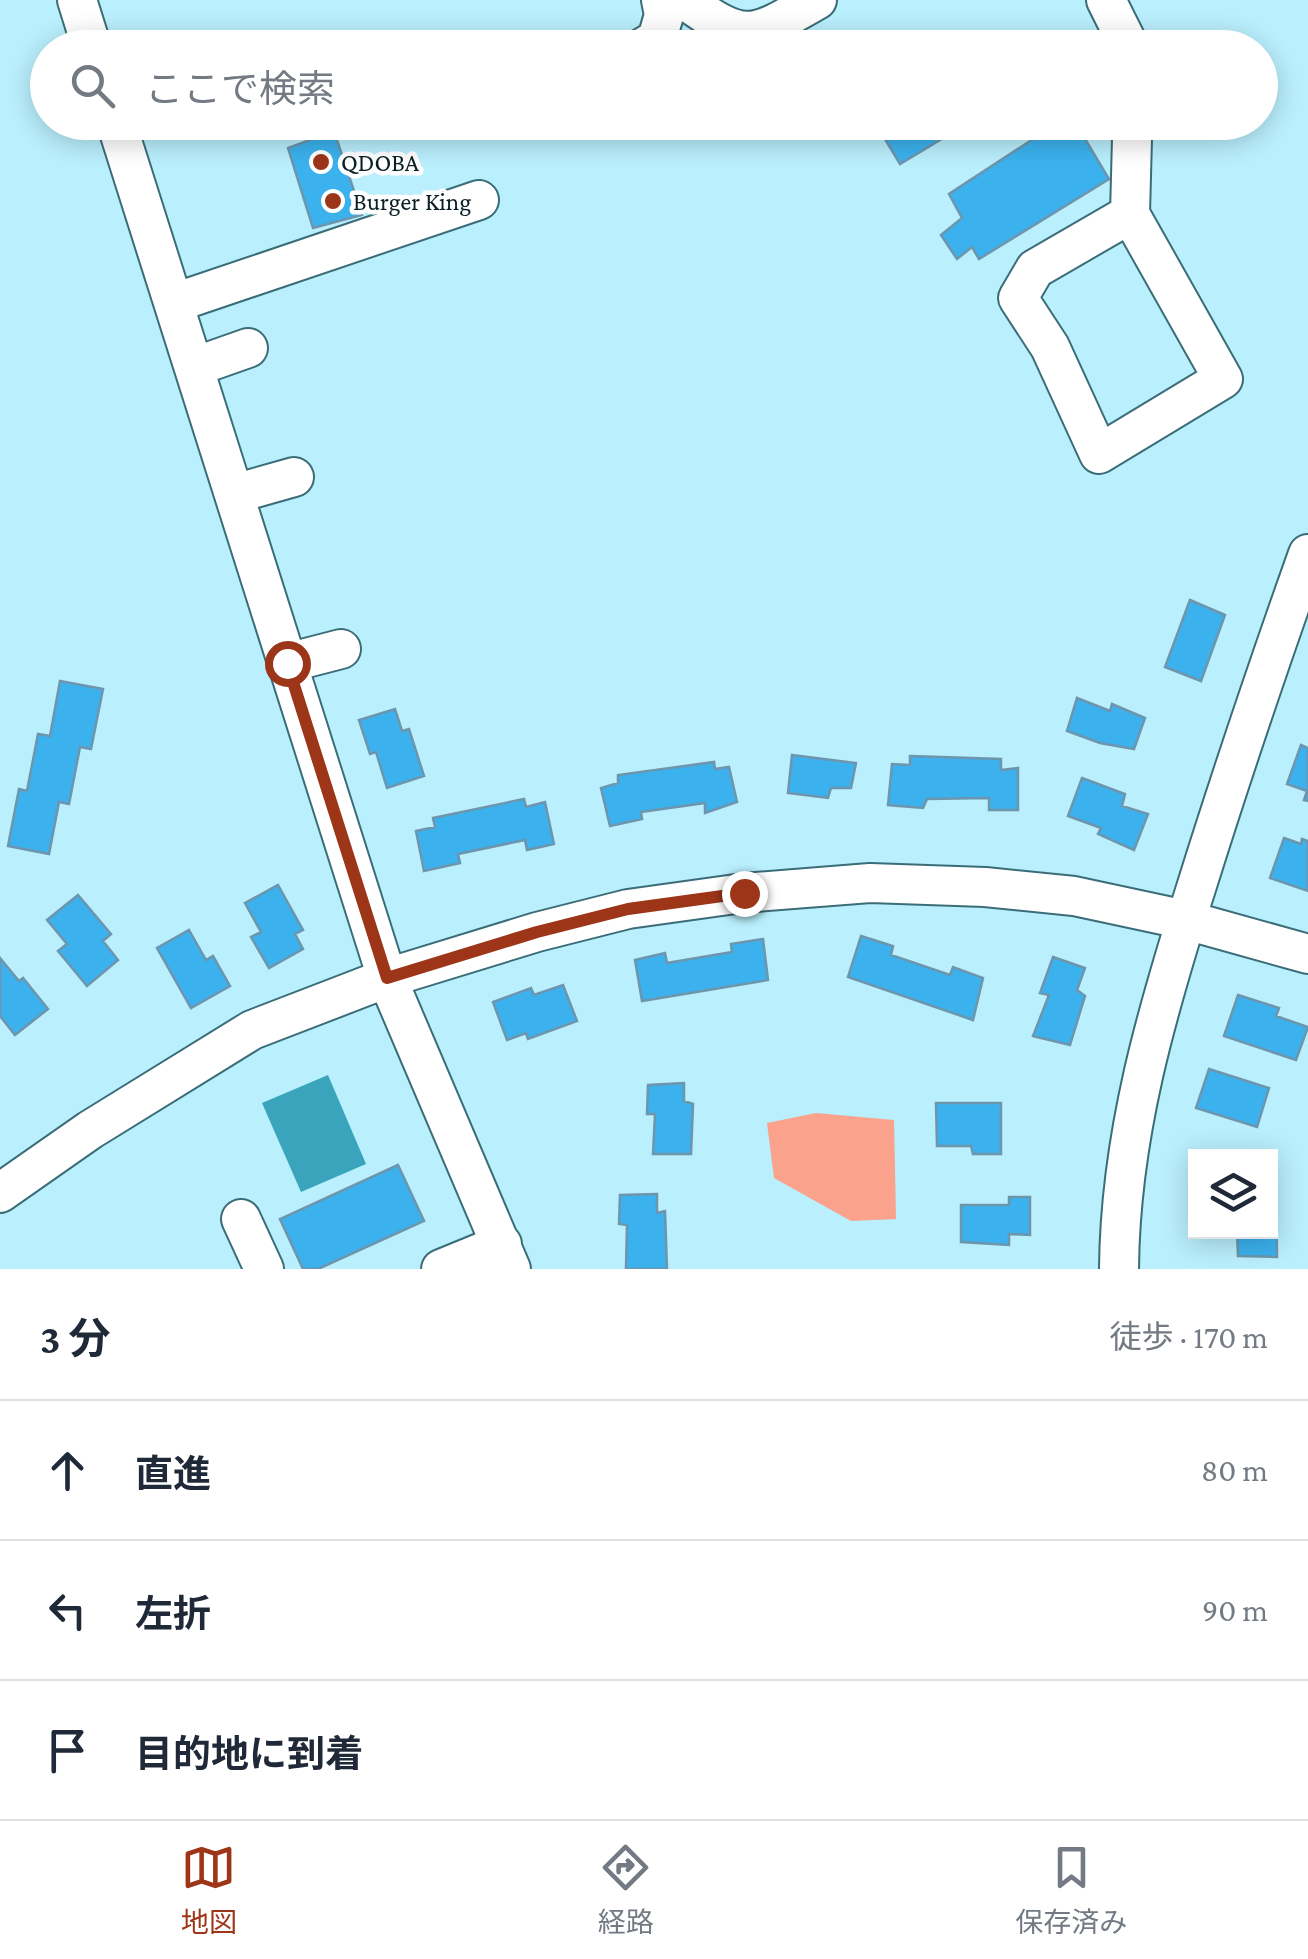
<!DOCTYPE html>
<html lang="ja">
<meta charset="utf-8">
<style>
body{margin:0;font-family:"Crimson Pro","Noto Sans JP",serif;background:#f2f2f3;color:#1f2937}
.controls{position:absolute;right:30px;bottom:30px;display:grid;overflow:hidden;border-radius:0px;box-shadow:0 5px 25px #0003}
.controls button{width:90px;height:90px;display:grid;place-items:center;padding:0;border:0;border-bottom:2px solid #e0e1e3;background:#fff;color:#1f2937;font:50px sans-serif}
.stop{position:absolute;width:30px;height:30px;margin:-22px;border:8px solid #9d3519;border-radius:50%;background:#fff}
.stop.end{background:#9d3519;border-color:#fff;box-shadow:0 2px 10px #0008}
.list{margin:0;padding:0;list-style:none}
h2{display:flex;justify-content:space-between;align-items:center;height:130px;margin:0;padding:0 40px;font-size:42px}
h2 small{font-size:32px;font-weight:400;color:#747a83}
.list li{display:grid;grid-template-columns:65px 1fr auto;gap:30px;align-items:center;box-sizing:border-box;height:140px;padding:0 40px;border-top:2px solid #e0e1e3}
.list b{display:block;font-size:38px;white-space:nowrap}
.list em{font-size:32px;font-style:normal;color:#747a83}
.icon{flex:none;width:55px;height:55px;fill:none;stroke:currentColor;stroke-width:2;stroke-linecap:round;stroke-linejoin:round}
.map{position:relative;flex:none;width:1308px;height:1269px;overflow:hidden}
.search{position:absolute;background:#fff;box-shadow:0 5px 25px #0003;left:30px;right:30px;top:30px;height:110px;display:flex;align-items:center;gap:25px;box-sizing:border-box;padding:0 35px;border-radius:55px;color:#747a83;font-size:38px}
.sheet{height:550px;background:#fff}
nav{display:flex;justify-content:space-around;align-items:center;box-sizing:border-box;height:140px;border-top:2px solid #e0e1e3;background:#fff;font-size:28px;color:#747a83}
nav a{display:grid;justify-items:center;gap:5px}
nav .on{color:#9d3519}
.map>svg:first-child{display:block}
</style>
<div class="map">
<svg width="1308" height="1269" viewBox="0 0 1308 1269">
<rect width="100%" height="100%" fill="#baeffd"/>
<!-- green -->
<path fill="#faa28b" d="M816 1113 894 1120 896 1219 851 1221 774 1178 767 1123Z"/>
<!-- water -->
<path fill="#39a4bc" d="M328 1075 366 1164 301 1192 262 1103Z"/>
<!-- building -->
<path fill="#3bb2ee" stroke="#6d95ad" stroke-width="2.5" d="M889 122H970L900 164 879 129Z
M1033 122H1075L1109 179 979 259 972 247 957 259 941 235 962 218 949 194 1033 139 1025 127Z
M334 131 362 215 313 228 288 148Z
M1190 600 1225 615 1201 681 1165 667Z
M60 681 103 689 91 749 80 747 69 804 59 802 49 854 8 846 19 789 27 791 38 734 50 736Z
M1077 698 1110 711 1112 704 1145 718 1134 749 1100 743 1067 731Z
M395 709 402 731 409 729 424 776 387 788 376 752 370 754 359 720Z
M1301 745 1308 748V801L1304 800 1307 791 1287 784Z
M792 755 856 763 851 788H831L828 798 788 793Z
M910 756 1001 759V770L1018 768V810H989V798L927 799 923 808 888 805 892 764 910 765Z
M714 762 715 769 729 767 737 802 705 813V803L641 812 642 819 610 826 601 788 618 783V775Z
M1082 778 1125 794 1122 806 1148 814 1134 850 1098 834 1101 828 1068 816Z
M524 799 526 807 545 802 554 844 527 850 525 840 458 854 460 863 424 871 416 831 435 827 433 818Z
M1284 838 1301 844 1302 839 1308 841V891L1270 878Z
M278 885 303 930 295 934 303 949 269 968 251 937 261 932 245 903Z
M78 895 111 934 103 941 118 960 87 986 58 951 67 944 47 920Z
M189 930 206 960 213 956 230 986 191 1008 157 948Z
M861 936 893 946 891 955 950 975 953 967 983 978 973 1020 848 977Z
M763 939 768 980 642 1001 635 960 665 953 667 963 732 952 731 944Z
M1053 957 1085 968 1077 990 1085 996 1070 1045 1033 1036 1049 995 1040 993Z
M0 958 19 981 23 978 48 1009 15 1035 0 1016Z
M563 985 577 1021 528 1039 526 1033 507 1040 493 1002 531 988 534 995Z
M1238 995 1279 1008 1276 1016 1308 1027 1296 1060 1224 1036Z
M1209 1069 1269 1088 1257 1127 1196 1108Z
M684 1083V1101L693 1104 691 1154H653L655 1114H647L648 1085Z
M936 1103H1001V1154H973L971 1146H937Z
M398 1165 424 1221 318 1269H303L280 1219Z
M1270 1183H1276L1277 1257 1238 1256 1237 1232H1270Z
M657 1194V1213L665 1211 667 1269H626L627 1225 619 1224 620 1195Z
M1009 1197H1030V1235L1009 1234V1245L961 1242V1205H1009Z"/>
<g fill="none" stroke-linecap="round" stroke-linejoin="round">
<defs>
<path id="minor" d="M77 0 92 48
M685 0C748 46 753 36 817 0
M1106 0 1130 48
M642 48 657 39 664 15 661 0
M116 122 387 978 511 1269
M1130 214 1035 269 1018 298 1050 347 1099 454 1223 379 1130 214 1132 138 1136 122
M174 303 479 200
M194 367 248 348
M234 494 294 477
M287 663 341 649
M0 1193 90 1130 252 1030 387 978 537 932 628 909 743 893 870 883 985 887 1074 896 1186 920 1308 954
M241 1219 264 1269
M441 1269 502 1244
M1119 1269C1120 1136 1157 1011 1197 885 1232 773 1269 664 1308 554"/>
</defs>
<!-- minor casing -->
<use href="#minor" stroke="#3b6d79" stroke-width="42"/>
<!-- minor -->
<use href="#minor" stroke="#fff" stroke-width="38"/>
</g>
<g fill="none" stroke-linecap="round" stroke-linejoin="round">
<!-- route -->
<path stroke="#9d3519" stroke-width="12" d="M287 663 387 978 537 932 628 909 744 893"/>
</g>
<!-- markers -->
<g fill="#9d3519" stroke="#fff" stroke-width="4">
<circle cx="321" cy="162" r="10"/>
<circle cx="333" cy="201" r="10"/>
</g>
<g text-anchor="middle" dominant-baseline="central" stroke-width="9" stroke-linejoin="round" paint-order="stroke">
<!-- poi labels -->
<g font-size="25" fill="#0b2025" stroke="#fff" text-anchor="start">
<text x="341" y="162">QDOBA</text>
<text x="353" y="201">Burger King</text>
</g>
</g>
</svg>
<div class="controls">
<button><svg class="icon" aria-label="layers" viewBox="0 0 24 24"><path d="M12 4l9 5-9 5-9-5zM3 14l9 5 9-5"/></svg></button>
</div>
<div class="stop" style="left:287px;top:663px"></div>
<div class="stop end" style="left:744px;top:893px"></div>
<div class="search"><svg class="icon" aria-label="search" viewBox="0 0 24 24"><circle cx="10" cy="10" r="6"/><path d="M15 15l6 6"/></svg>ここで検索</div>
</div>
<section class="sheet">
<h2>3 分<small>徒歩 · 170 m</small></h2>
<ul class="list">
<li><svg class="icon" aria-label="ahead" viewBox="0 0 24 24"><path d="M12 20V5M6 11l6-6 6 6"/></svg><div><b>直進</b></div><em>80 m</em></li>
<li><svg class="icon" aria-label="left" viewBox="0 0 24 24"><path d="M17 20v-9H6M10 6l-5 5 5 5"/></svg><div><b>左折</b></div><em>90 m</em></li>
<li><svg class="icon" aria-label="arrive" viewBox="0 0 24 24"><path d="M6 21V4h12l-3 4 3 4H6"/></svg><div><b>目的地に到着</b></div></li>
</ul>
</section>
<nav>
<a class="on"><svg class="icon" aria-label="map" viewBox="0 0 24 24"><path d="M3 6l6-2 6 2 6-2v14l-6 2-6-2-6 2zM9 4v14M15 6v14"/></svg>地図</a>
<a><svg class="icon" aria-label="directions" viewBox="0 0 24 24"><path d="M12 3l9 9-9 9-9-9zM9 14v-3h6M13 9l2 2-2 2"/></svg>経路</a>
<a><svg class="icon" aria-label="saved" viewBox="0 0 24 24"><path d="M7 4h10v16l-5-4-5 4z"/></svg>保存済み</a>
</nav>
